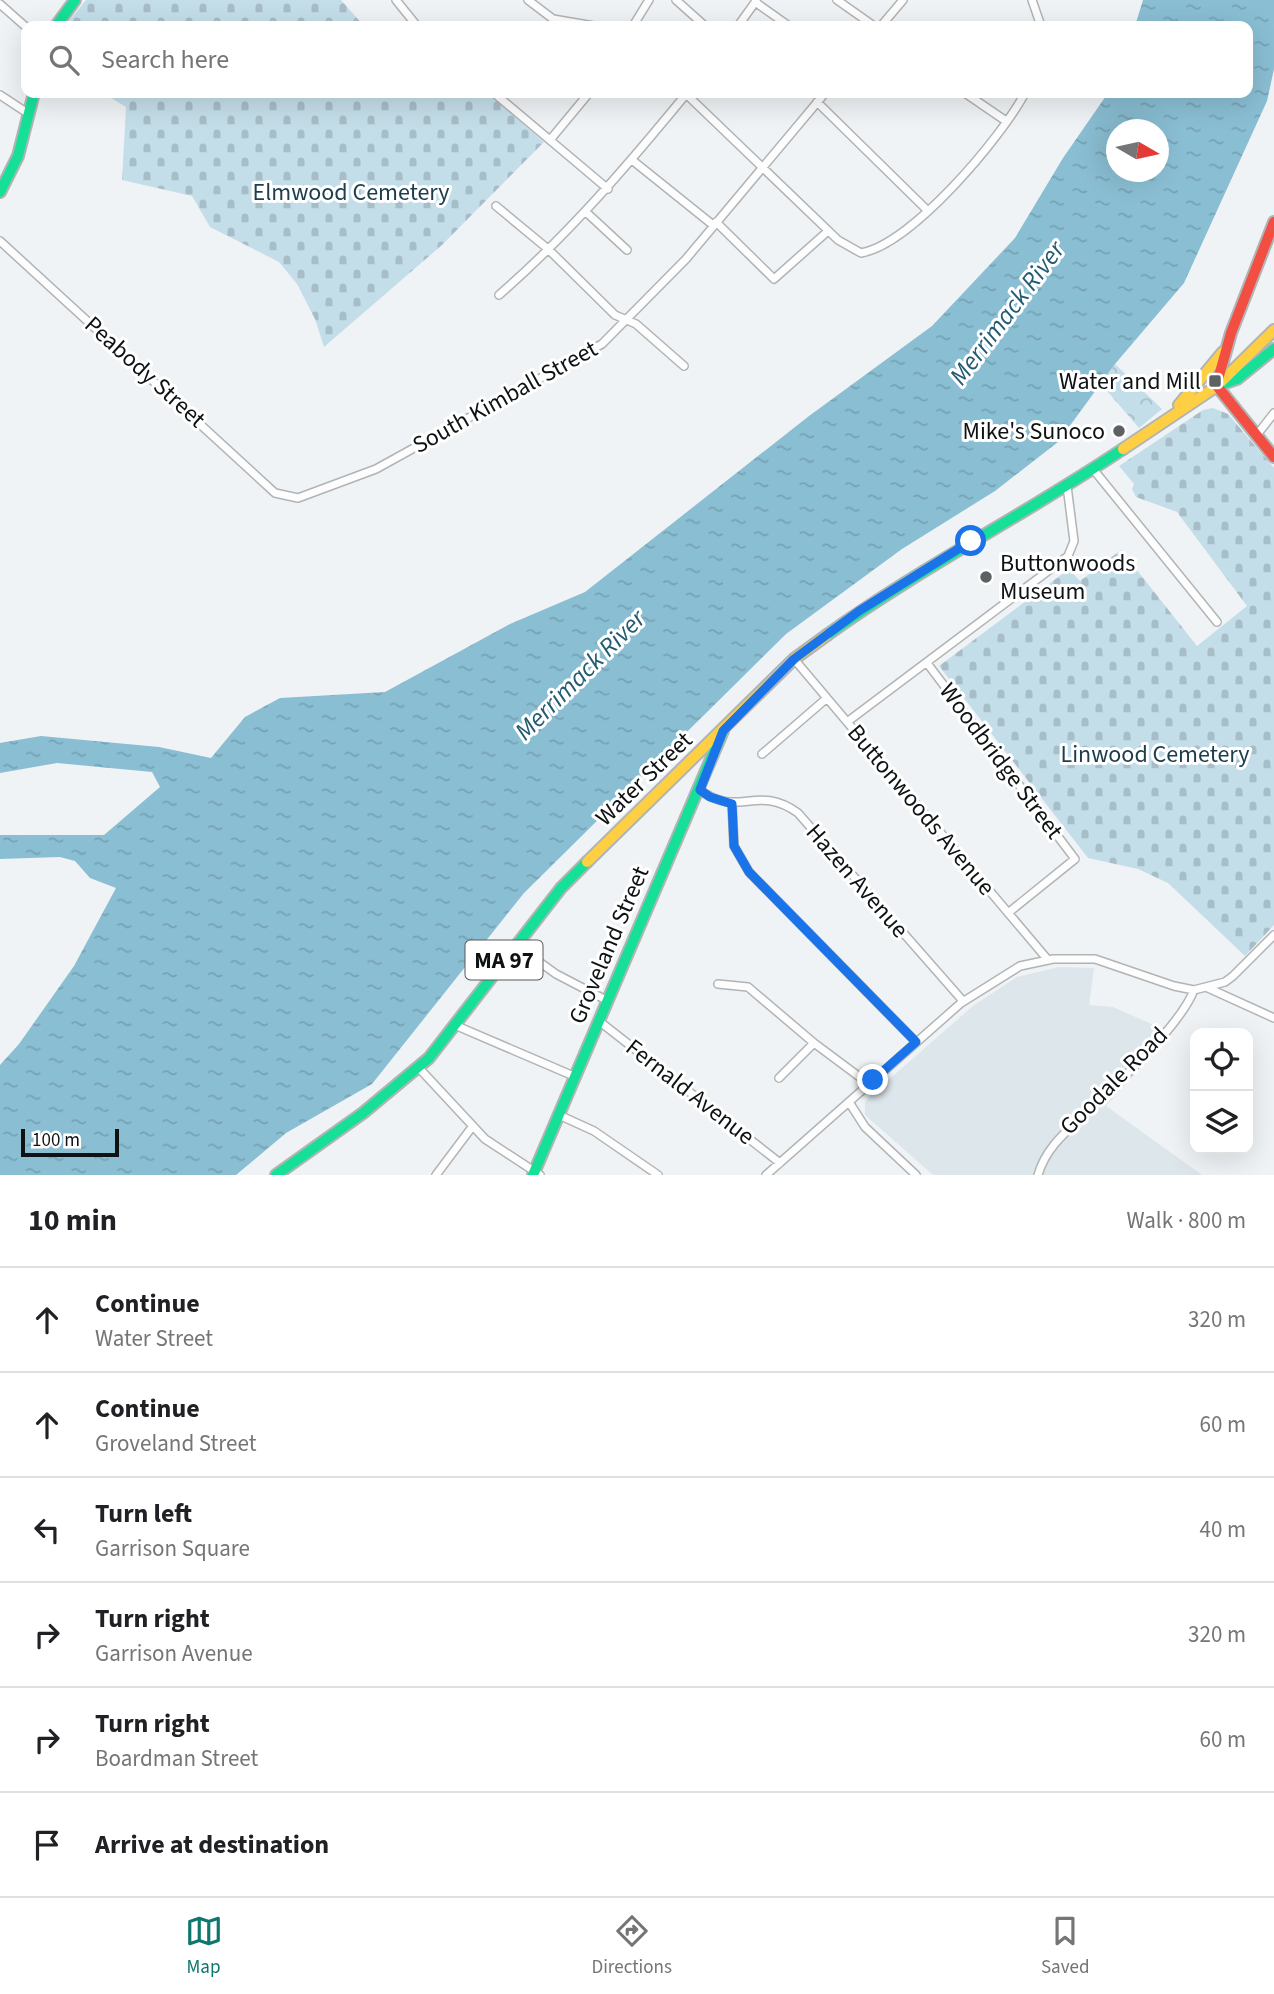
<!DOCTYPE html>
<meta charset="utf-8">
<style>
body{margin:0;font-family:"Source Sans 3",sans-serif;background:#f6f6f6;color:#202124}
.controls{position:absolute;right:21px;bottom:21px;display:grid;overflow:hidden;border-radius:14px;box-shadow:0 7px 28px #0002}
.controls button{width:63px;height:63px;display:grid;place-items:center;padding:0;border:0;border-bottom:2px solid #e0e0e0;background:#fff;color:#202124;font:35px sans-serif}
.compass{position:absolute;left:1106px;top:119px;width:63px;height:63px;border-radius:50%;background:#fff;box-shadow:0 7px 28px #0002;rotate:99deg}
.scale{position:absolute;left:21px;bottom:18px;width:98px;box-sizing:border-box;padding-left:7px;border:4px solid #0f1213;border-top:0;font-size:19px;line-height:24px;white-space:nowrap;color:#0f1213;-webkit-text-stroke:5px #fff;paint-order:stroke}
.stop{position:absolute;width:21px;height:21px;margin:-16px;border:5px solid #1a73e8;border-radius:50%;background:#fff}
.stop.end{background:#1a73e8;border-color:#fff;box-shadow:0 2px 7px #0008}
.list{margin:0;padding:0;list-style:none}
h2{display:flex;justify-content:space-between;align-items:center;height:91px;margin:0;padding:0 28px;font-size:30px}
h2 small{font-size:23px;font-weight:400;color:#757577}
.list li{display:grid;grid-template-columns:46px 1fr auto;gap:21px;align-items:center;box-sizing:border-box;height:105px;padding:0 28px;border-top:2px solid #e0e0e0}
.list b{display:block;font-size:26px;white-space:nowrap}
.list p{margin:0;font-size:23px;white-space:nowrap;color:#757577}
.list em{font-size:23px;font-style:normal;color:#757577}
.icon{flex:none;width:38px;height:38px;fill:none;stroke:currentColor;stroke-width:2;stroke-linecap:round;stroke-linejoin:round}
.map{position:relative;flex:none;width:1274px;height:1175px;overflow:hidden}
.search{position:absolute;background:#fff;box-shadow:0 7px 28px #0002;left:21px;right:21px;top:21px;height:77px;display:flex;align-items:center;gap:18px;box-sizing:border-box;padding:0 24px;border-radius:14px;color:#757577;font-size:26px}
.sheet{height:721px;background:#fff}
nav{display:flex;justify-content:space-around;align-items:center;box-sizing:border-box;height:98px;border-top:2px solid #e0e0e0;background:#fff;font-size:19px;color:#757577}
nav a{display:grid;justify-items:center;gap:4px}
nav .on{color:#0f766e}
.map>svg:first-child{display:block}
</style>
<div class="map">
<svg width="1274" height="1175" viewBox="0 0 1274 1175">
<defs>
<pattern id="forest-crowns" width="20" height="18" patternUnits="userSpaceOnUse" patternTransform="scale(1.75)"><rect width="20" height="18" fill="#c4dee9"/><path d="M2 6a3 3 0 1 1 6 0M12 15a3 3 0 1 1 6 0" fill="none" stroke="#a7bdc7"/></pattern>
<pattern id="cemetery-stones" width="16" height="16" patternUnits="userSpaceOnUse" patternTransform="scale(1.75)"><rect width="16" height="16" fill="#c4dee9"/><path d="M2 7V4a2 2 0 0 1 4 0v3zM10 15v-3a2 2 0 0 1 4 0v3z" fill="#a7bdc7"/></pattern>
<pattern id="water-ripples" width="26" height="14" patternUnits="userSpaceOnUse" patternTransform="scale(1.75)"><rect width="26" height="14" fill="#8abed3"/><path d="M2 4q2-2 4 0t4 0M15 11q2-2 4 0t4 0" fill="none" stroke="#76a2b4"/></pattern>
</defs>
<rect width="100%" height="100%" fill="#eff3f5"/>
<!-- built -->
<path fill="#dce6eb" d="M1059 967 1094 968 1089 1005 1113 1007 1172 1033 1106 1106 1202 1175H933L865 1115V1103L869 1097 974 1005 1017 977Z"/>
<!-- forest -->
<path fill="url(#forest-crowns)" d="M1115 364 1162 409 1139 428 1101 384Z"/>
<!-- cemetery -->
<path fill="url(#cemetery-stones)" d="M86 0H341L364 26H65Z
M103 93H487L544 142 442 245 324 347 315 319 297 284 279 262 210 227 192 196 122 180 126 107Z
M1213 408 1228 414 1274 468V925L1245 956 1168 883 1138 869 1088 858 939 666 1069 569 1080 581 1121 550 1197 646 1247 606 1177 512 1136 497 1132 489 1134 484 1119 466 1203 410Z"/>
<!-- water -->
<path fill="url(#water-ripples)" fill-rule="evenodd" d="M1143 0H1274V69L1267 101 1184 283 1115 364 1058 442 995 491 902 549 786 634 524 893 372 1084 286 1133 236 1175H0V1065L19 1044 74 966 116 888 90 878 75 861 60 857 0 859V835H104L160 787 152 772 57 763 0 773V743L41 736 159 747 211 758 245 717 280 698 385 692 510 624 585 592 809 416 932 326 1015 238 1063 158 1108 93H1248V26H1135ZM1116 130H1158V172H1116Z"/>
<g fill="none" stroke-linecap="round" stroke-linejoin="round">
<defs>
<path id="street" d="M396 0 417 26
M528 0 553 19 594 26
M676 0 705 26
M837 0 874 26
M1032 0 1041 26
M755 2 789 26
M0 4 26 27
M633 26 649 0
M738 26 756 1
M881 26 903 0
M494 93 608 189
M965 93 1006 121
M686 94 838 240 861 253C912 244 1001 138 1025 93
M0 95 29 114
M817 102 927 210
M550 140 589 93
M632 160 713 225
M496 206 548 249 615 315 636 324 684 366
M586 212 627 250
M716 222 774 279 828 231
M0 241 275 493 298 498 376 469 602 344 686 259 825 93
M499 295C569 234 628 165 687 93
M1256 436 1274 413
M1093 469 1217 622
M794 659 1048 960
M927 663 1075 859 1008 913
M847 722 1068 556 1074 541 1067 486
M762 754 827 698
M700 790C739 819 756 783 798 813L963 1001
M732 804 734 846 749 872 916 1042
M516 945 556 974 608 1001
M718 984 748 987 814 1043 869 1084
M1208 988 1274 1018
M599 1021 780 1163
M457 1026 576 1077
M418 1067 485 1139 540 1175
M779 1078 814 1043
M849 1102 865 1127 916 1175
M559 1115 594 1131 658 1175
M436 1175 472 1127
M766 1175 961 1003 1020 966 1053 959H1095L1174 986 1194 990 1225 982 1233 976 1274 935
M1038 1175C1046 1147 1067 1131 1087 1112 1117 1084 1180 1026 1194 990"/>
<path id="fast" d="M56 26 75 0
M0 192 18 156 34 93
M1220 385 1237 379 1274 349
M827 635C922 567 1026 514 1123 449
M276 1175 363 1113 429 1058 561 888 587 862
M533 1175 723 731"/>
<path id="slow" d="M1179 405 1223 352
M1123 449 1217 386 1274 330
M587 862 794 659 827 635"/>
<path id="jam" d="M1217 383 1231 333 1274 222
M1217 386 1274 457"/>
</defs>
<!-- street casing -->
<use href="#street" stroke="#b1b4b5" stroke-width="10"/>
<!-- fast casing -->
<use href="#fast" stroke="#b1b4b5" stroke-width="14"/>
<!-- slow casing -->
<use href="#slow" stroke="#b1b4b5" stroke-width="14"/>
<!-- jam casing -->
<use href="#jam" stroke="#b1b4b5" stroke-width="14"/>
<!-- street -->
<use href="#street" stroke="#fdfdfe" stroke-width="7"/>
<!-- fast -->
<use href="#fast" stroke="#16e098" stroke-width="10"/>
<!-- slow -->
<use href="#slow" stroke="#ffcf43" stroke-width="10"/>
<!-- jam -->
<use href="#jam" stroke="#f24e42" stroke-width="10"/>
</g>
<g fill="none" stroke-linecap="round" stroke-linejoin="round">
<!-- route -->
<path stroke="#1a73e8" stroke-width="9" d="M873 1080 916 1042 749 872 734 846 732 804 710 797 700 790 723 731 794 659 859 611 971 541"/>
</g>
<!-- markers -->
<g fill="#5d6162" stroke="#fff" stroke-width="2.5">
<rect x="1208" y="374" width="14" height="14" rx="3.5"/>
<circle cx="1119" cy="431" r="7"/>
<circle cx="986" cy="577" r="7"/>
</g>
<g text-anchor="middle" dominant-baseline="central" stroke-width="6" stroke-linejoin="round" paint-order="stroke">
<!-- shield labels -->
<rect fill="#fff" stroke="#57595a" stroke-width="2" x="465.5" y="940.5" width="77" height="39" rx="5"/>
<g font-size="23" font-weight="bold" fill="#0f1213">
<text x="504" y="960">MA 97</text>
</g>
<!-- park labels -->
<g font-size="24" fill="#1c3d4b" stroke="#fff">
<text x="351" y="192">Elmwood Cemetery</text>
<text x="1155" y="754">Linwood Cemetery</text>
</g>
<!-- street labels -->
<g font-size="24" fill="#0f1213" stroke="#fff">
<text transform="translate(145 372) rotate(42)">Peabody Street</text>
<text transform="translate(505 397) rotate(-29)">South Kimball Street</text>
<text transform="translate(1001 761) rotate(53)">Woodbridge Street</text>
<text transform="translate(644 779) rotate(-44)">Water Street</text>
<text transform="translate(921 810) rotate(50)">Buttonwoods Avenue</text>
<text transform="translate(857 881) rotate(49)">Hazen Avenue</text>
<text transform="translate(609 945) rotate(-67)">Groveland Street</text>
<text transform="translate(1114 1081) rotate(-45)">Goodale Road</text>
<text transform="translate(690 1092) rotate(38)">Fernald Avenue</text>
</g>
<!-- poi labels -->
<g font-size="24" fill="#0f1213" stroke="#fff" text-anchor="end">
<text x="1201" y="381">Water and Mill</text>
<text x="1105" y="431">Mike's Sunoco</text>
<text x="1000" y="563" text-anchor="start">Buttonwoods<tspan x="1000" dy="28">Museum</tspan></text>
</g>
<!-- water labels -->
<g font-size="26" font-style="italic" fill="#225b72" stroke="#fff">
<text transform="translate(1007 313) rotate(-53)">Merrimack River</text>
<text transform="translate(580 675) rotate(-45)">Merrimack River</text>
</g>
</g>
</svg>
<div class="controls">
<button><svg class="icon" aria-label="locate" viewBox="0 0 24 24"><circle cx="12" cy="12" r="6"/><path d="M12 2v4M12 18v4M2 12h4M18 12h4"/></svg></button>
<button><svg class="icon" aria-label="layers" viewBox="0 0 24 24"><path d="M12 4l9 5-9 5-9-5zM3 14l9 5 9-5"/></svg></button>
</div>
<svg class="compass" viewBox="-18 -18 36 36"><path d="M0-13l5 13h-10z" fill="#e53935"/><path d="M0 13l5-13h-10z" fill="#757577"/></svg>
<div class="scale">100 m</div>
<div class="stop" style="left:971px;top:541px"></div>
<div class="stop end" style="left:873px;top:1080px"></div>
<div class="search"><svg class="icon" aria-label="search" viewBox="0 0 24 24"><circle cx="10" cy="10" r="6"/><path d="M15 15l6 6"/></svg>Search here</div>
</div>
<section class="sheet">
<h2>10 min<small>Walk · 800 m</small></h2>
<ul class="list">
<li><svg class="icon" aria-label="ahead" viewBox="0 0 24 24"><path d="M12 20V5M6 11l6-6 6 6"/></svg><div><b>Continue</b><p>Water Street</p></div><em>320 m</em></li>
<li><svg class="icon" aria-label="ahead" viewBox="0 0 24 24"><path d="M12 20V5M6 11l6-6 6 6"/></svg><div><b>Continue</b><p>Groveland Street</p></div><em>60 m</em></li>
<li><svg class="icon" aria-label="left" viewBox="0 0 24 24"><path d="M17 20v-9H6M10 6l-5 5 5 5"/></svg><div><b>Turn left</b><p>Garrison Square</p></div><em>40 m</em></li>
<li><svg class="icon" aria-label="right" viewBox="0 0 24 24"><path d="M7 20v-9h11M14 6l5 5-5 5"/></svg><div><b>Turn right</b><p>Garrison Avenue</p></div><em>320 m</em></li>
<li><svg class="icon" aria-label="right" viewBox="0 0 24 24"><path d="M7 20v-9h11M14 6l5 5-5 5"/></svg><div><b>Turn right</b><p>Boardman Street</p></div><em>60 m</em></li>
<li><svg class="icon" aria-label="arrive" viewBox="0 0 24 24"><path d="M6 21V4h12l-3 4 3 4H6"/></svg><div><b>Arrive at destination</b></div></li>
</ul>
</section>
<nav>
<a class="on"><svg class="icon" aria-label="map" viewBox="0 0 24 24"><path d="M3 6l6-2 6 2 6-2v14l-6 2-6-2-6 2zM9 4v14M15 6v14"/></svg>Map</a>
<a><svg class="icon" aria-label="directions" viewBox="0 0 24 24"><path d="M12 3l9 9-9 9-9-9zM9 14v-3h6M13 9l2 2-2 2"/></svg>Directions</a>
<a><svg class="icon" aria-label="saved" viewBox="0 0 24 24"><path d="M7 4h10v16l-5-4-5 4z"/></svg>Saved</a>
</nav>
